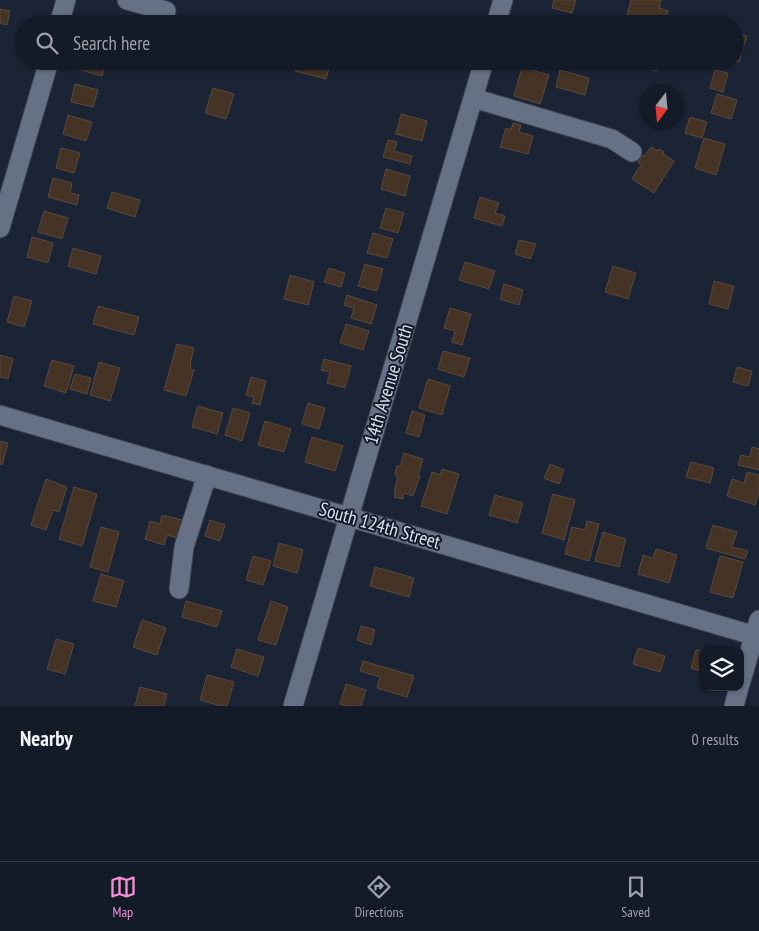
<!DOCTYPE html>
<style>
body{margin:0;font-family:"PT Sans Narrow",sans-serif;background:#212834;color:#f1f3f6}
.controls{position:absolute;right:15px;bottom:15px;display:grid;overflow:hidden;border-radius:10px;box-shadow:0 1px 4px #0004}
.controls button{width:45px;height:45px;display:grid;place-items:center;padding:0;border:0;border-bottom:1px solid #333945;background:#141b28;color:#f1f3f6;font:25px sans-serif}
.compass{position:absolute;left:639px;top:85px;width:45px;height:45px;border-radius:50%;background:#141b28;box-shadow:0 1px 4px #0004;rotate:196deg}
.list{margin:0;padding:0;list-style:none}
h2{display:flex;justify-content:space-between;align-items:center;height:65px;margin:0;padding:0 20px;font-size:21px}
h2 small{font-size:16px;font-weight:400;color:#9da1a8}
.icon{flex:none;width:28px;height:28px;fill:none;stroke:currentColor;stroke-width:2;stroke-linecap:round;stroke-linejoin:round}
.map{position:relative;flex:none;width:759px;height:706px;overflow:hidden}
.search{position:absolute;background:#141b28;box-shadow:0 1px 4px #0004;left:15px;right:15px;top:15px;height:55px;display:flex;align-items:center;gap:12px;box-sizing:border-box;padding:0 18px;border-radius:28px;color:#9da1a8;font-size:19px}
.sheet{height:155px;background:#141b28}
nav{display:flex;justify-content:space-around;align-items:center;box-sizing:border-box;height:70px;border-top:1px solid #333945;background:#141b28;font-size:14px;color:#9da1a8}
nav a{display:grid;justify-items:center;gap:2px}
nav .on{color:#f491d4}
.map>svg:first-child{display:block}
</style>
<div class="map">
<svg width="759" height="706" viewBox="0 0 759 706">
<rect width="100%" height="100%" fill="#1b2435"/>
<!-- building -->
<path fill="#453326" stroke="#5c493b" d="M554 0H576L572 13 552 8Z
M631 0H661L659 8 668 11 665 24H644L626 19Z
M0 9 10 11 7 25 0 23Z
M99 18 119 24H97Z
M735 32 747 36 739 62 735 61Z
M79 61H106L102 76 77 69Z
M298 61H331L326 79 295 71Z
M634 61H659L657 71 633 64Z
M522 67 549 75 540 104 514 96Z
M560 70 589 78 585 95 556 87Z
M715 70 728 73 723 92 710 88Z
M75 84 98 90 93 107 71 102Z
M213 88 234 94 226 119 205 113Z
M717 94 737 100 731 119 711 113Z
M401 114 427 121 422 141 396 134Z
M68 115 92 122 86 141 63 134Z
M690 117 707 122 702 138 685 133Z
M513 123 521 125 519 132 533 136 528 154 500 147 506 128 511 130Z
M704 138 725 144 716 175 695 168Z
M388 140 397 142 394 151 412 156 410 164 383 157Z
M651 147 658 151 659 149 664 152 663 154 674 161 654 193 632 179 639 167 640 168 642 165 638 163 643 155 645 156Z
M61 148 80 153 74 173 56 168Z
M386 169 410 176 405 196 381 189Z
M53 178 72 183 70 193 79 195 77 205 48 197Z
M112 192 140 200 135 217 107 208Z
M480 197 499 203 495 213 505 216 502 226 474 218Z
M386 208 404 213 398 233 380 228Z
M44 211 68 218 62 239 38 232Z
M373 233 393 239 387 258 367 253Z
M32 237 53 243 48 263 27 257Z
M519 240 536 244 530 259 515 254Z
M73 248 101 256 96 274 68 266Z
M465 262 495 271 489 289 459 280Z
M365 264 383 269 377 291 358 286Z
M613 266 636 273 628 299 605 292Z
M329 268 345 273 341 287 324 282Z
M290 275 314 282 308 305 284 299Z
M714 281 734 286 728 309 709 304Z
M504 284 523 290 519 305 500 299Z
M347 295 377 305 371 324 351 318 354 308 344 305Z
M14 296 32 301 24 327 7 322Z
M98 306 139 317 134 335 93 324Z
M450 308 471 314 462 345 452 342 455 331 444 328Z
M346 324 369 331 363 350 340 343Z
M177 344 194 348 190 364H191L190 369 194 370 186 396 164 390Z
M443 351 470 358 464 377 438 369Z
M0 355 13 359 8 379 0 377Z
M324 359 351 366 345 388 327 383 330 372 321 370Z
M52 360 74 366 66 393 44 386Z
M99 362 120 368 110 401 90 395Z
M737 367 752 371 748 386 733 382Z
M75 374 91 378 87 394 70 389Z
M251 377 266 381 260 405 252 403 254 397 246 395Z
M428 379 450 386 442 415 419 408Z
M308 403 325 408 319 429 302 424Z
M198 406 223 413 217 434 192 427Z
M233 408 250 413 242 441 225 435Z
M412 411 425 415 419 437 406 433Z
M265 421 291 429 284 452 258 445Z
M312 437 343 446 335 471 305 462Z
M0 441 8 443 2 465 0 464Z
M752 447 759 449V470L738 465 741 455 750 457Z
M404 453 423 459 418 476H420L413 496 404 493 403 499 394 497 396 491H394L398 476 395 475 397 466H400Z
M691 462 714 468 710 483 686 477Z
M550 464 564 470 559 484 544 478Z
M442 469 459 474 447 514 421 506 432 472 440 475Z
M747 472 759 475V492L755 505 727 496 732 479 744 483Z
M46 479 67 487 59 512 53 510 46 530 31 525Z
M74 487 97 494 82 546 59 539Z
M553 494 575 500 564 540 542 533Z
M495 495 523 503 517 523 489 515Z
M162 515 182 520 177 538 167 535 164 545 145 539 150 521 160 524Z
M210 520 225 525 220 541 205 536Z
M587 521 599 524 589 561 565 554 572 527 585 530Z
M713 525 737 532 732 547 748 551 745 559 706 548Z
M101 527 119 532 108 572 90 567Z
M603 532 626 539 619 567 595 561Z
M279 543 303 550 297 573 273 566Z
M656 549 677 555 669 583 638 574 643 555 653 558Z
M253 556 271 561 263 585 246 580Z
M720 556 743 562 733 598 710 592Z
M375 567 414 578 409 597 370 586Z
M101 574 124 581 116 607 93 601Z
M186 601 222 611 217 627 182 617Z
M271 601 288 607 276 645 258 640Z
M142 620 166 628 157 655 133 647Z
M361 626 375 630 371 645 357 640Z
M56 639 74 644 65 674 47 669Z
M638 648 665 656 660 672 633 664Z
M237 649 264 657 258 676 231 667Z
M696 650 703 651V672L691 668Z
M363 661 414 676 407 697 377 688 380 677 360 671Z
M207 675 234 682 227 706H221L200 700Z
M346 684 366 690 361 706H346L340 704Z
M140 687 167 694 164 706H135Z"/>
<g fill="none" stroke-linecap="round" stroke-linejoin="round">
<defs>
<path id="minor" d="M127 0 166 11
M59 24 66 0
M496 24 503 0
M473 98 612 139 632 152
M0 228 49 61
M0 415 759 637
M179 589 184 547 207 475
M740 684 759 620
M293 706 484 61
M734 706 739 687"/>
</defs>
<!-- minor casing -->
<use href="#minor" stroke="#39404e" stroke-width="21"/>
<!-- minor -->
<use href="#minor" stroke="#677185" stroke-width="19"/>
</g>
<g text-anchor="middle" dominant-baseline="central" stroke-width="4" stroke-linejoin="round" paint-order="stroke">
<!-- street labels -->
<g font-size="19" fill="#dce2ed" stroke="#121a2b">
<text transform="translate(388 384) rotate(-73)">14th Avenue South</text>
<text transform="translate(380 525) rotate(16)">South 124th Street</text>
</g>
</g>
</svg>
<div class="controls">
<button><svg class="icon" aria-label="layers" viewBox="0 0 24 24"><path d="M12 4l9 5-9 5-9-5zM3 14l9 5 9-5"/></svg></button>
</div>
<svg class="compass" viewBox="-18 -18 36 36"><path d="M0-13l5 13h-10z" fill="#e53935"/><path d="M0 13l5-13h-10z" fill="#9da1a8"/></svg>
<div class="search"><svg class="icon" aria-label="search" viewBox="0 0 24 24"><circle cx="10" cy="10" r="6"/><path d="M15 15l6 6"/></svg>Search here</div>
</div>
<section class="sheet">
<h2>Nearby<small>0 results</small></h2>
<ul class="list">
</ul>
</section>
<nav>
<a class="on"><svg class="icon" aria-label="map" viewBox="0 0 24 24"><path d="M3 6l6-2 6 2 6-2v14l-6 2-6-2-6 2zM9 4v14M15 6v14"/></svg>Map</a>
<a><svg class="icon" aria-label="directions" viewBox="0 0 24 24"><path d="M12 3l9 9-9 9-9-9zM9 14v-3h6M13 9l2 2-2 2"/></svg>Directions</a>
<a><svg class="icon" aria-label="saved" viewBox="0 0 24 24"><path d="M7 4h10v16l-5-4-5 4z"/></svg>Saved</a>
</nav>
